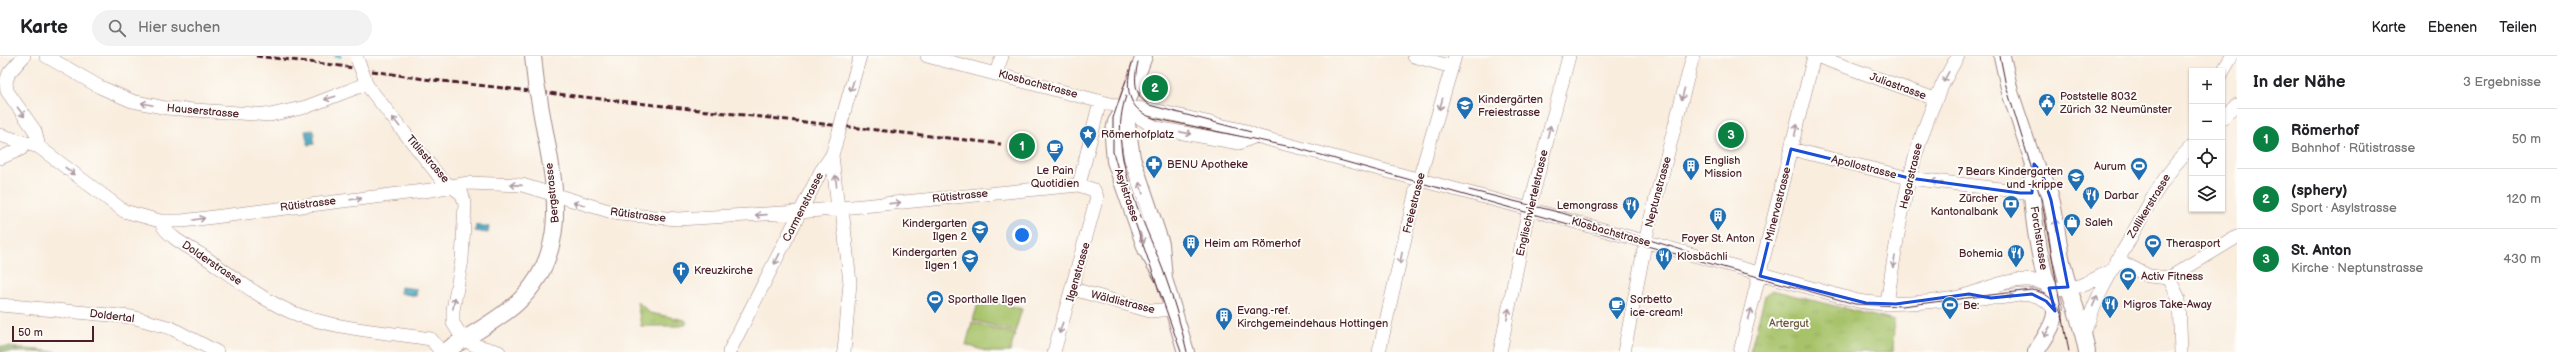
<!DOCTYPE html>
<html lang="de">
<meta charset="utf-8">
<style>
body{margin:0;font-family:"Balsamiq Sans",sans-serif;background:#f2f2f2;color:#202124}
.controls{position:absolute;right:12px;top:12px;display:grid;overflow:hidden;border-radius:0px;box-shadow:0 1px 3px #0004}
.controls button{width:36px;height:36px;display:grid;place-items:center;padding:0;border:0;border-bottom:1px solid #e0e0e0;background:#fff;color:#202124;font:20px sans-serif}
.scale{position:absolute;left:12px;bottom:10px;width:82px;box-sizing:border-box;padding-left:4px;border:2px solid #4a1f2b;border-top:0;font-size:11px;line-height:14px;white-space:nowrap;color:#4a1f2b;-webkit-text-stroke:3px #fdfcf7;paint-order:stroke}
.you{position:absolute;left:1022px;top:179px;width:14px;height:14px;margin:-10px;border:3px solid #fff;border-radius:50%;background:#1a73e8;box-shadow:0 0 0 6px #1a73e833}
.badge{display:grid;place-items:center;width:26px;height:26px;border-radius:50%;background:#0b8043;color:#fff;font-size:13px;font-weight:700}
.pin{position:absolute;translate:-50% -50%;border:2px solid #fff;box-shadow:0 1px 4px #0006}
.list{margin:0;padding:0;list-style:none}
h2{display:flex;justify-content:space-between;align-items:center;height:52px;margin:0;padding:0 16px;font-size:17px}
h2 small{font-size:13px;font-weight:400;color:#757577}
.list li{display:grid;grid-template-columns:26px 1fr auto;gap:12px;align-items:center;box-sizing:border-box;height:60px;padding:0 16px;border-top:1px solid #e0e0e0}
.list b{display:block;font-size:15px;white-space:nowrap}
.list p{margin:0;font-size:13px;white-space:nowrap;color:#757577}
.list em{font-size:13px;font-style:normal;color:#757577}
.icon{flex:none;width:22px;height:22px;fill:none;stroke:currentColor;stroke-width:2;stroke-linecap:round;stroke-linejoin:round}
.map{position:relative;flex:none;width:2237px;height:296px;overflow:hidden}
header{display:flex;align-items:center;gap:24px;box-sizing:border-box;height:56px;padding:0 20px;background:#fff;border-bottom:1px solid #e0e0e0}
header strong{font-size:19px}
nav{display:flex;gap:22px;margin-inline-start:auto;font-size:14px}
.search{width:280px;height:36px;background:#f2f2f2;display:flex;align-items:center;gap:10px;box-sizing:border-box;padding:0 14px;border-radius:22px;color:#757577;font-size:15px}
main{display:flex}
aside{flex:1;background:#fff}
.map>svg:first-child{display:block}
</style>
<header>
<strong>Karte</strong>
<div class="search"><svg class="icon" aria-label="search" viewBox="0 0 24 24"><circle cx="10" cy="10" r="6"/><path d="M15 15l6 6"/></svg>Hier suchen</div>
<nav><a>Karte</a><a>Ebenen</a><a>Teilen</a></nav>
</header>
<main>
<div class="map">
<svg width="2237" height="296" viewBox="0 0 2237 296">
<defs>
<pattern id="grass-tufts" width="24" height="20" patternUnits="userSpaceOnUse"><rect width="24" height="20" fill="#a7c36a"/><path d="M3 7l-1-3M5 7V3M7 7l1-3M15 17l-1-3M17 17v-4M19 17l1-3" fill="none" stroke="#91a75c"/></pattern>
<pattern id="forest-firs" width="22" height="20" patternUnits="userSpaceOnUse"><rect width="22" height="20" fill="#85a95e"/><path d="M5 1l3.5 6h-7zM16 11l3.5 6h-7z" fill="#6f894e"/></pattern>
<pattern id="water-rules" width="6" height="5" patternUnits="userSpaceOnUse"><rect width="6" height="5" fill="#42a8c2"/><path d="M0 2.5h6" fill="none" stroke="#39889e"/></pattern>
</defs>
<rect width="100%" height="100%" fill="#fdfcf7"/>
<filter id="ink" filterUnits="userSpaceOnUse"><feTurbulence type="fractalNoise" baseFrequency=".025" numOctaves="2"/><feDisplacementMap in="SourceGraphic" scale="8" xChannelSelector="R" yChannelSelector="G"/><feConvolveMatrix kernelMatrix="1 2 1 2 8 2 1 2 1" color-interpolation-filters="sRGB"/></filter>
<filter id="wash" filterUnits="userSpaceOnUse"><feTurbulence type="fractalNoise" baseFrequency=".012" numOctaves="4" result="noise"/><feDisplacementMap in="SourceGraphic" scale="16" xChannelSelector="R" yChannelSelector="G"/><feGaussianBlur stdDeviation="0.9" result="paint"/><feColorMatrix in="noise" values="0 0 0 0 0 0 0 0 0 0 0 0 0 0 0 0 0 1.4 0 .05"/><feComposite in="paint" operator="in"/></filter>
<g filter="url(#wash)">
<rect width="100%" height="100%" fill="#f9edde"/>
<!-- grass -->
<path fill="url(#grass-tufts)" stroke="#78714a" d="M1772 234 1894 265 1893 296H1750L1765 240Z
M637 245 650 257 685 264 687 267 681 270H641Z"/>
<!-- forest -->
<path fill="url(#forest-firs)" stroke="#686444" d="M0 290 56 296H0Z"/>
<!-- garden -->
<path fill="#a7c36a" stroke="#78714a" d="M980 241 1022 253 1015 276 973 264Z
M972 266 1015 278 1010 296H989L966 289Z"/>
<!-- water -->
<path fill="url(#water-rules)" stroke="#466476" d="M314 74V88L308 89 305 75Z
M476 169 489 171 488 177 475 175Z
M401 231 417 233 416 240 400 237Z"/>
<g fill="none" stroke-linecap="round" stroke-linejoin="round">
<!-- stream -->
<path stroke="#42a8c2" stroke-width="3.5" d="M336 0H340"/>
</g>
</g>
<g filter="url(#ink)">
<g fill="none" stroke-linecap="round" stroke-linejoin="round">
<defs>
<path id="minor" d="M24 0 9 17 6 26 7 35 35 75 39 91
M46 0 100 31 132 45 166 52 270 59 306 51 366 28
M927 0 1125 52 1149 53 1242 74 1256 80 1529 153 1858 245C1887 250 1942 247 1970 238 1988 232 2008 223 2028 224 2038 224 2048 230 2058 232 2077 235 2096 222 2112 214
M1414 0 1452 11
M1816 0 1935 43
M996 17 1002 0
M2222 17 2232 0
M364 20 366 28 442 124 462 138 465 148 462 204 453 254V267L463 283 474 289 499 296
M1126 53 1156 72 1239 87 1256 80
M843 60 860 0
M2222 62 2237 49
M0 79 39 91 124 155 160 165H182L431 134 468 127 522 129 619 158 678 163 800 156 1079 129 1094 134 1097 141 1054 296
M1791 93 1909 122 2033 137
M832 99 838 152
M0 102 21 93 25 87
M1079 129 1100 45
M842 152 850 227 844 296
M160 165C166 180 188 191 202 199 231 219 259 242 291 256 332 273 387 276 431 283L441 296
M2117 204 2149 220 2169 222 2237 181
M2169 222 2179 243 2181 296
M1073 233 1150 255 1174 253
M1969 238C1976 240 1983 242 1990 242 2017 243 2036 228 2055 255
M1887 248C1899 163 1913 74 1958 0
M0 249 132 261 171 272 217 296
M2084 278C2095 242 2108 222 2126 190 2145 155 2163 118 2192 90
M729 296 821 115 832 99 839 76
M1379 296 1416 134 1455 0
M1500 296 1527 161 1569 0
M1624 296 1648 173 1693 0
M1740 296 1814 0"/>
<path id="major" d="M533 0 536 28
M1144 0 1125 52 1116 66 1113 80 1115 105 1146 193 1164 223 1186 296
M2002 0 2010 36 2034 108C2058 136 2054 177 2063 210 2070 240 2082 266 2087 296
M1125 52 1132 102 1161 188 1164 223
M2034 108C2028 139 2037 186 2044 217 2047 228 2055 243 2055 255 2056 268 2042 285 2036 296
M444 296C468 280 496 266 517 247 578 190 550 114 539 42"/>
</defs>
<!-- minor casing -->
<use href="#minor" stroke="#a28684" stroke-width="14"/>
<!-- major casing -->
<use href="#major" stroke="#a28684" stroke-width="18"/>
<!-- minor -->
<use href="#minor" stroke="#fff" stroke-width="13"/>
<!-- major -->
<use href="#major" stroke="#fff" stroke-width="16"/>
<!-- tram -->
<path stroke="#4a1f2b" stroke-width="1" d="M2000 0 2006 30 2042 146 2069 296
M1138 6C1134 23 1133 38 1149 49L1251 76
M1132 7C1125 29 1126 53 1153 62L1296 92 1855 248 1902 250 2031 234C2048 236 2059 247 2063 264
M1126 24 1113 62V96L1126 141 1181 296
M1126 40C1106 98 1143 161 1163 214 1173 241 1181 269 1187 296
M1469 134 1562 157 1708 202"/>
<!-- rail -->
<path stroke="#4a1f2b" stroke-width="3" stroke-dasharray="6 3" stroke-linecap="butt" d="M256 0 334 9 424 23 1001 88"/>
<defs>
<path id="minor-bridge" d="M357 3 364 20
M839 76 843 60"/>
<path id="major-bridge" d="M536 28 539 42"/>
</defs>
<!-- minor-bridge casing -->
<use href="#minor-bridge" stroke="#a28684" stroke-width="14" stroke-linecap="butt"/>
<!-- major-bridge casing -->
<use href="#major-bridge" stroke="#a28684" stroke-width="18" stroke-linecap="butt"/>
<!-- minor-bridge -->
<use href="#minor-bridge" stroke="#fff" stroke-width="13"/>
<!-- major-bridge -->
<use href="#major-bridge" stroke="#fff" stroke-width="16"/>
</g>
<!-- one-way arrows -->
<defs><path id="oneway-shaft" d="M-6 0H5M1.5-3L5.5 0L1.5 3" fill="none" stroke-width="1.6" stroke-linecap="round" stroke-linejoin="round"/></defs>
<g stroke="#ae9aa0">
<use href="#oneway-shaft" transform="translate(1946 21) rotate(118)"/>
<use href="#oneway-shaft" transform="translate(852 30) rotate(106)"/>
<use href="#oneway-shaft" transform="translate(1683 38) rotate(104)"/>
<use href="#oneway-shaft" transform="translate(330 42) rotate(163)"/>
<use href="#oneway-shaft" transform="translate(147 48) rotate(-168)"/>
<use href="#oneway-shaft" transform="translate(1441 48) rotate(106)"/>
<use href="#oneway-shaft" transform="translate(21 56) rotate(53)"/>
<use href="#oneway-shaft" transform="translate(396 66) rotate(-128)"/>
<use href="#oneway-shaft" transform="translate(1796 74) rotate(-76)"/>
<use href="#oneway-shaft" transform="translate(1549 75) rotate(-76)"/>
<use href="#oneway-shaft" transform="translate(1186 77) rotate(11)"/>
<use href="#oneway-shaft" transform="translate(70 115) rotate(38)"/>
<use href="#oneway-shaft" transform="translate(836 125) rotate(-96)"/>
<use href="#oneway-shaft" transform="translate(1937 126) rotate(-172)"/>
<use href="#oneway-shaft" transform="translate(516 129) rotate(-176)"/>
<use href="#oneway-shaft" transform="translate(1141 132) rotate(-108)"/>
<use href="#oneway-shaft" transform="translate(356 143) rotate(-7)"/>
<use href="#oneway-shaft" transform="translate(895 147) rotate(-6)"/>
<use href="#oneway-shaft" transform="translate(579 148) rotate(-163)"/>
<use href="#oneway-shaft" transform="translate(761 159) rotate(176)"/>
<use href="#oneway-shaft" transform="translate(199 163) rotate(-9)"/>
<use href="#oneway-shaft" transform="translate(2056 169) rotate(-99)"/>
<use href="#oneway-shaft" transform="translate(1142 182) rotate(70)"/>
<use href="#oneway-shaft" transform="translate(1401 202) rotate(101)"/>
<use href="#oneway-shaft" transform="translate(777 203) rotate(116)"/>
<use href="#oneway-shaft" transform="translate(1894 206) rotate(100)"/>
<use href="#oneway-shaft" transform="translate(2008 240) rotate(-6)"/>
<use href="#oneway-shaft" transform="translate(2095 245) rotate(-68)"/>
<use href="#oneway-shaft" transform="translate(454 247) rotate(-80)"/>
<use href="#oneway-shaft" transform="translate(1508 258) rotate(-79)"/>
<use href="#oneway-shaft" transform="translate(1750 258) rotate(-75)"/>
<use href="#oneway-shaft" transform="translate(1061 272) rotate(107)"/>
<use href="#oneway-shaft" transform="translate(2047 276) rotate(119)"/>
</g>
</g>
<!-- marked area -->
<path fill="none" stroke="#1d4ed8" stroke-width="3" stroke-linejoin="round" d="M1791 93 1909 122 2020 137H2032L2034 108 2042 117 2051 144 2068 231 2049 232 2055 255 2046 245 2032 238 1991 242 1969 238 1896 248 1866 247 1760 220Z"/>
<!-- icons -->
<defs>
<symbol id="civic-pin" viewBox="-11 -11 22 30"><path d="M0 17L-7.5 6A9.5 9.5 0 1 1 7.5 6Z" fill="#1f6fb2" stroke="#fdfcf7"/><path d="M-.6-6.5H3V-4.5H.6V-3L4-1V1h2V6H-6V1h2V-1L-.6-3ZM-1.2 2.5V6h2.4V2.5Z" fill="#fff"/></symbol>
<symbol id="school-pin" viewBox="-11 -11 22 30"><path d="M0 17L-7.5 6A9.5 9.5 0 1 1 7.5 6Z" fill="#1f6fb2" stroke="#fdfcf7"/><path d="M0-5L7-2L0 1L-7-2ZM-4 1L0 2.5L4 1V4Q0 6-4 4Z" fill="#fff"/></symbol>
<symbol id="sight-pin" viewBox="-11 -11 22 30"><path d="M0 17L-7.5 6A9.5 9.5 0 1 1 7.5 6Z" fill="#1f6fb2" stroke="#fdfcf7"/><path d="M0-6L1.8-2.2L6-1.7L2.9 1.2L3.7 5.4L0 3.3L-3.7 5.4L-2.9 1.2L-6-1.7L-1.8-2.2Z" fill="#fff"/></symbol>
<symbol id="cafe-pin" viewBox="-11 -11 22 30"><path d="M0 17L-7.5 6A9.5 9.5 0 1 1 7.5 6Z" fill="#1f6fb2" stroke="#fdfcf7"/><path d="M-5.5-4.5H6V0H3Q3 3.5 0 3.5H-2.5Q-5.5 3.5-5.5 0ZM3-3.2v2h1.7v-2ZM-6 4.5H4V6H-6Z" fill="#fff"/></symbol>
<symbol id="pharmacy-pin" viewBox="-11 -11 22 30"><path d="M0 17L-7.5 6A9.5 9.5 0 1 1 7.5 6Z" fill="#1f6fb2" stroke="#fdfcf7"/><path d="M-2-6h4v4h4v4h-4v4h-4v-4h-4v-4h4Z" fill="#fff"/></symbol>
<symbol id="building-pin" viewBox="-11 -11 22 30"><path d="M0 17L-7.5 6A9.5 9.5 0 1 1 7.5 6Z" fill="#1f6fb2" stroke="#fdfcf7"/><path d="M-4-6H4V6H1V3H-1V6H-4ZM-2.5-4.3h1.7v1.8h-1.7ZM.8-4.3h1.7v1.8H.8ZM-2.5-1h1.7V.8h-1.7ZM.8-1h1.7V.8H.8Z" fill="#fff"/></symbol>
<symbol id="stadium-pin" viewBox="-11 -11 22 30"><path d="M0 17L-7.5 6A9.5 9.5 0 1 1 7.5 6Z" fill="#1f6fb2" stroke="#fdfcf7"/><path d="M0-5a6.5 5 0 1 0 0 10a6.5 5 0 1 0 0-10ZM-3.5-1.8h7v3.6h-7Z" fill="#fff"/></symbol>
<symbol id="restaurant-pin" viewBox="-11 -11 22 30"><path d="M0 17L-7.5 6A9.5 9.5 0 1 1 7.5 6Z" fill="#1f6fb2" stroke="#fdfcf7"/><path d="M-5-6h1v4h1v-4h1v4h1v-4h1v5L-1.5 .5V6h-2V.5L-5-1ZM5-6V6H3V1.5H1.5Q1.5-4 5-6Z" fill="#fff"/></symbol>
<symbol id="bank-pin" viewBox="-11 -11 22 30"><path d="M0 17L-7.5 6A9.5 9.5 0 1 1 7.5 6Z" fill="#1f6fb2" stroke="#fdfcf7"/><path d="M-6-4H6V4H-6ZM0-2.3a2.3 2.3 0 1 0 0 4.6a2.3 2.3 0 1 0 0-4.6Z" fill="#fff"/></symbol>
<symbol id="shop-pin" viewBox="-11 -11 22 30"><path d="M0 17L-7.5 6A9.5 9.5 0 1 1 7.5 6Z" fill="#1f6fb2" stroke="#fdfcf7"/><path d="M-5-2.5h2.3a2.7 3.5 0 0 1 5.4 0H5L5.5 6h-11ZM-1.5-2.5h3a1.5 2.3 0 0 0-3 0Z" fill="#fff"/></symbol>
<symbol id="church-pin" viewBox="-11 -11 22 30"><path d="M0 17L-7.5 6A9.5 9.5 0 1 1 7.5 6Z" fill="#1f6fb2" stroke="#fdfcf7"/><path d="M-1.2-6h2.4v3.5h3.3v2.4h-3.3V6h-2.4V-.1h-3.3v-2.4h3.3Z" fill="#fff"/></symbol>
</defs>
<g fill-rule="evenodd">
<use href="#civic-pin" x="2037" y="36" width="20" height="27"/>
<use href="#school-pin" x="1455" y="39" width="20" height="27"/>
<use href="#sight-pin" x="1078" y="68" width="20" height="27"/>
<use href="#cafe-pin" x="1045" y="82" width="20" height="27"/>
<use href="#pharmacy-pin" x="1144" y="98" width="20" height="27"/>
<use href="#building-pin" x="1681" y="100" width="20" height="27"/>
<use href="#stadium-pin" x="2129" y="100" width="20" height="27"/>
<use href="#school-pin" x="2066" y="111" width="20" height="27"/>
<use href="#restaurant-pin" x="2081" y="129" width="20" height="27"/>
<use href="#bank-pin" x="2001" y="138" width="20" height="27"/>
<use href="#restaurant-pin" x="1621" y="139" width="20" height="27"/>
<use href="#building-pin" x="1708" y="150" width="20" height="27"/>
<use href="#shop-pin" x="2062" y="156" width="20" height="27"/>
<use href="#school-pin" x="970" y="163" width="20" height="27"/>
<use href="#building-pin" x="1181" y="177" width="20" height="27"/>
<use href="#stadium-pin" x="2143" y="177" width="20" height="27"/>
<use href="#restaurant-pin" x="2006" y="187" width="20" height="27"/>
<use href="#restaurant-pin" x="1654" y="190" width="20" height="27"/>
<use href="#school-pin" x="960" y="192" width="20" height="27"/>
<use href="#church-pin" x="671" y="204" width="20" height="27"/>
<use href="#stadium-pin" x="2118" y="210" width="20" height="27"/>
<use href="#stadium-pin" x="925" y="233" width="20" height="27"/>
<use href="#restaurant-pin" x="2100" y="238" width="20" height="27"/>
<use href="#cafe-pin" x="1607" y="239" width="20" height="27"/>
<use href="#stadium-pin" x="1940" y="239" width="20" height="27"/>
<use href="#building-pin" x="1214" y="250" width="20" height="27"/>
</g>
<g text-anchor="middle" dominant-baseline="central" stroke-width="4" stroke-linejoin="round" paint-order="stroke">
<!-- street labels -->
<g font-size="11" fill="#4a1f2b" stroke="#fdfcf7">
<text transform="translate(1038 28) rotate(15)">Klosbachstrasse</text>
<text transform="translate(1898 30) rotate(20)">Juliastrasse</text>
<text transform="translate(203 55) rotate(5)">Hauserstrasse</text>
<text transform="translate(428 103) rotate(49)">Titlisstrasse</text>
<text transform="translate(1864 111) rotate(14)">Apollostrasse</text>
<text transform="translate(1911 120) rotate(-77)">Hegarstrasse</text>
<text transform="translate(1658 136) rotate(-75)">Neptunstrasse</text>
<text transform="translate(552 137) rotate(-96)">Bergstrasse</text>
<text transform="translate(1127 139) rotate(71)">Asylstrasse</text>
<text transform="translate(960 140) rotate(-6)">Rütistrasse</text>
<text transform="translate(1414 147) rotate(-76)">Freiestrasse</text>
<text transform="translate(1532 147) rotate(-77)">Englischviertelstrasse</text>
<text transform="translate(308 148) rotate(-7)">Rütistrasse</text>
<text transform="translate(1778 148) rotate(-76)">Minervastrasse</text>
<text transform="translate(2149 150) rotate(-59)">Zollikerstrasse</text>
<text transform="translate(803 151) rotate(-63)">Carmenstrasse</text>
<text transform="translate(638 159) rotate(7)">Rütistrasse</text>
<text transform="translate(1611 176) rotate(16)">Klosbachstrasse</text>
<text transform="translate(2039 182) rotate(81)">Forchstrasse</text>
<text transform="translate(212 207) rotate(34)">Dolderstrasse</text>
<text transform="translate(1078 216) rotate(-74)">Ilgenstrasse</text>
<text transform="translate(1123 246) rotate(14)">Wäldlistrasse</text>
<text transform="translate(112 260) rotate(7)">Doldertal</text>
</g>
<!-- poi labels -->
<g font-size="11" fill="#4a1f2b" stroke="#fdfcf7" text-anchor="start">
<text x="2060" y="40">Poststelle 8032<tspan x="2060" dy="13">Zürich 32 Neumünster</tspan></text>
<text x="1478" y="43">Kindergärten<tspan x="1478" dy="13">Freiestrasse</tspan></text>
<text x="1101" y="78">Römerhofplatz</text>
<text x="1704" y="104">English<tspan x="1704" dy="13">Mission</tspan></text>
<text x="1167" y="108">BENU Apotheke</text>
<text x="2126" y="110" text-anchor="end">Aurum</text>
<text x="1055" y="114" text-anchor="middle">Le Pain<tspan x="1055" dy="13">Quotidien</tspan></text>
<text x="2063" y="115" text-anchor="end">7 Bears Kindergarten<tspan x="2063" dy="13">und -krippe</tspan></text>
<text x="2104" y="139">Darbar</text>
<text x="1998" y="142" text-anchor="end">Zürcher<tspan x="1998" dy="13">Kantonalbank</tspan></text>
<text x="1618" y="149" text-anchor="end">Lemongrass</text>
<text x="2085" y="166">Saleh</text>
<text x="967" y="167" text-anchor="end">Kindergarten<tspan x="967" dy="13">Ilgen 2</tspan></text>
<text x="1718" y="182" text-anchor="middle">Foyer St. Anton</text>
<text x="1204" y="187">Heim am Römerhof</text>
<text x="2166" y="187">Therasport</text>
<text x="957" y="196" text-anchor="end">Kindergarten<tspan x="957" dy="13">Ilgen 1</tspan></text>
<text x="2003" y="197" text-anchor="end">Bohemia</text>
<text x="1677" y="200">Klosbächli</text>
<text x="694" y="214">Kreuzkirche</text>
<text x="2141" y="220">Activ Fitness</text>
<text x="948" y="243">Sporthalle Ilgen</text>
<text x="1630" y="243">Sorbetto<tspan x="1630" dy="13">ice-cream!</tspan></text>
<text x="2123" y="248">Migros Take-Away</text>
<text x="1963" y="249">Be:</text>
<text x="1237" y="254">Evang.-ref.<tspan x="1237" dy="13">Kirchgemeindehaus Hottingen</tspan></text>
</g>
<!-- park labels -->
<g font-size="11" fill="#6b5841" stroke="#fdfcf7">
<text x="1789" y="267">Artergut</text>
</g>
</g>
</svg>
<div class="controls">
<button>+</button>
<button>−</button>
<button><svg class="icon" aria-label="locate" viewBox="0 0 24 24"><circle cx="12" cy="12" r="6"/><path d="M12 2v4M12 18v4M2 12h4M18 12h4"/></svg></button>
<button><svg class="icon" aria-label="layers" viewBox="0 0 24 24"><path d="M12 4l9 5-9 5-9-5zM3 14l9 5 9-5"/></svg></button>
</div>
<div class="scale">50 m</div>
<div class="you"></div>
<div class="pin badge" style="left:1022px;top:90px">1</div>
<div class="pin badge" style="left:1155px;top:32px">2</div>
<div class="pin badge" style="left:1731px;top:79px">3</div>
</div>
<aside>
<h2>In der Nähe<small>3 Ergebnisse</small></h2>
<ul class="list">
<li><span class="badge">1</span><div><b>Römerhof</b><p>Bahnhof · Rütistrasse</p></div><em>50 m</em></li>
<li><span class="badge">2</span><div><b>(sphery)</b><p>Sport · Asylstrasse</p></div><em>120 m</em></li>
<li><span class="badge">3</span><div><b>St. Anton</b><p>Kirche · Neptunstrasse</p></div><em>430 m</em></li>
</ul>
</aside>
</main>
